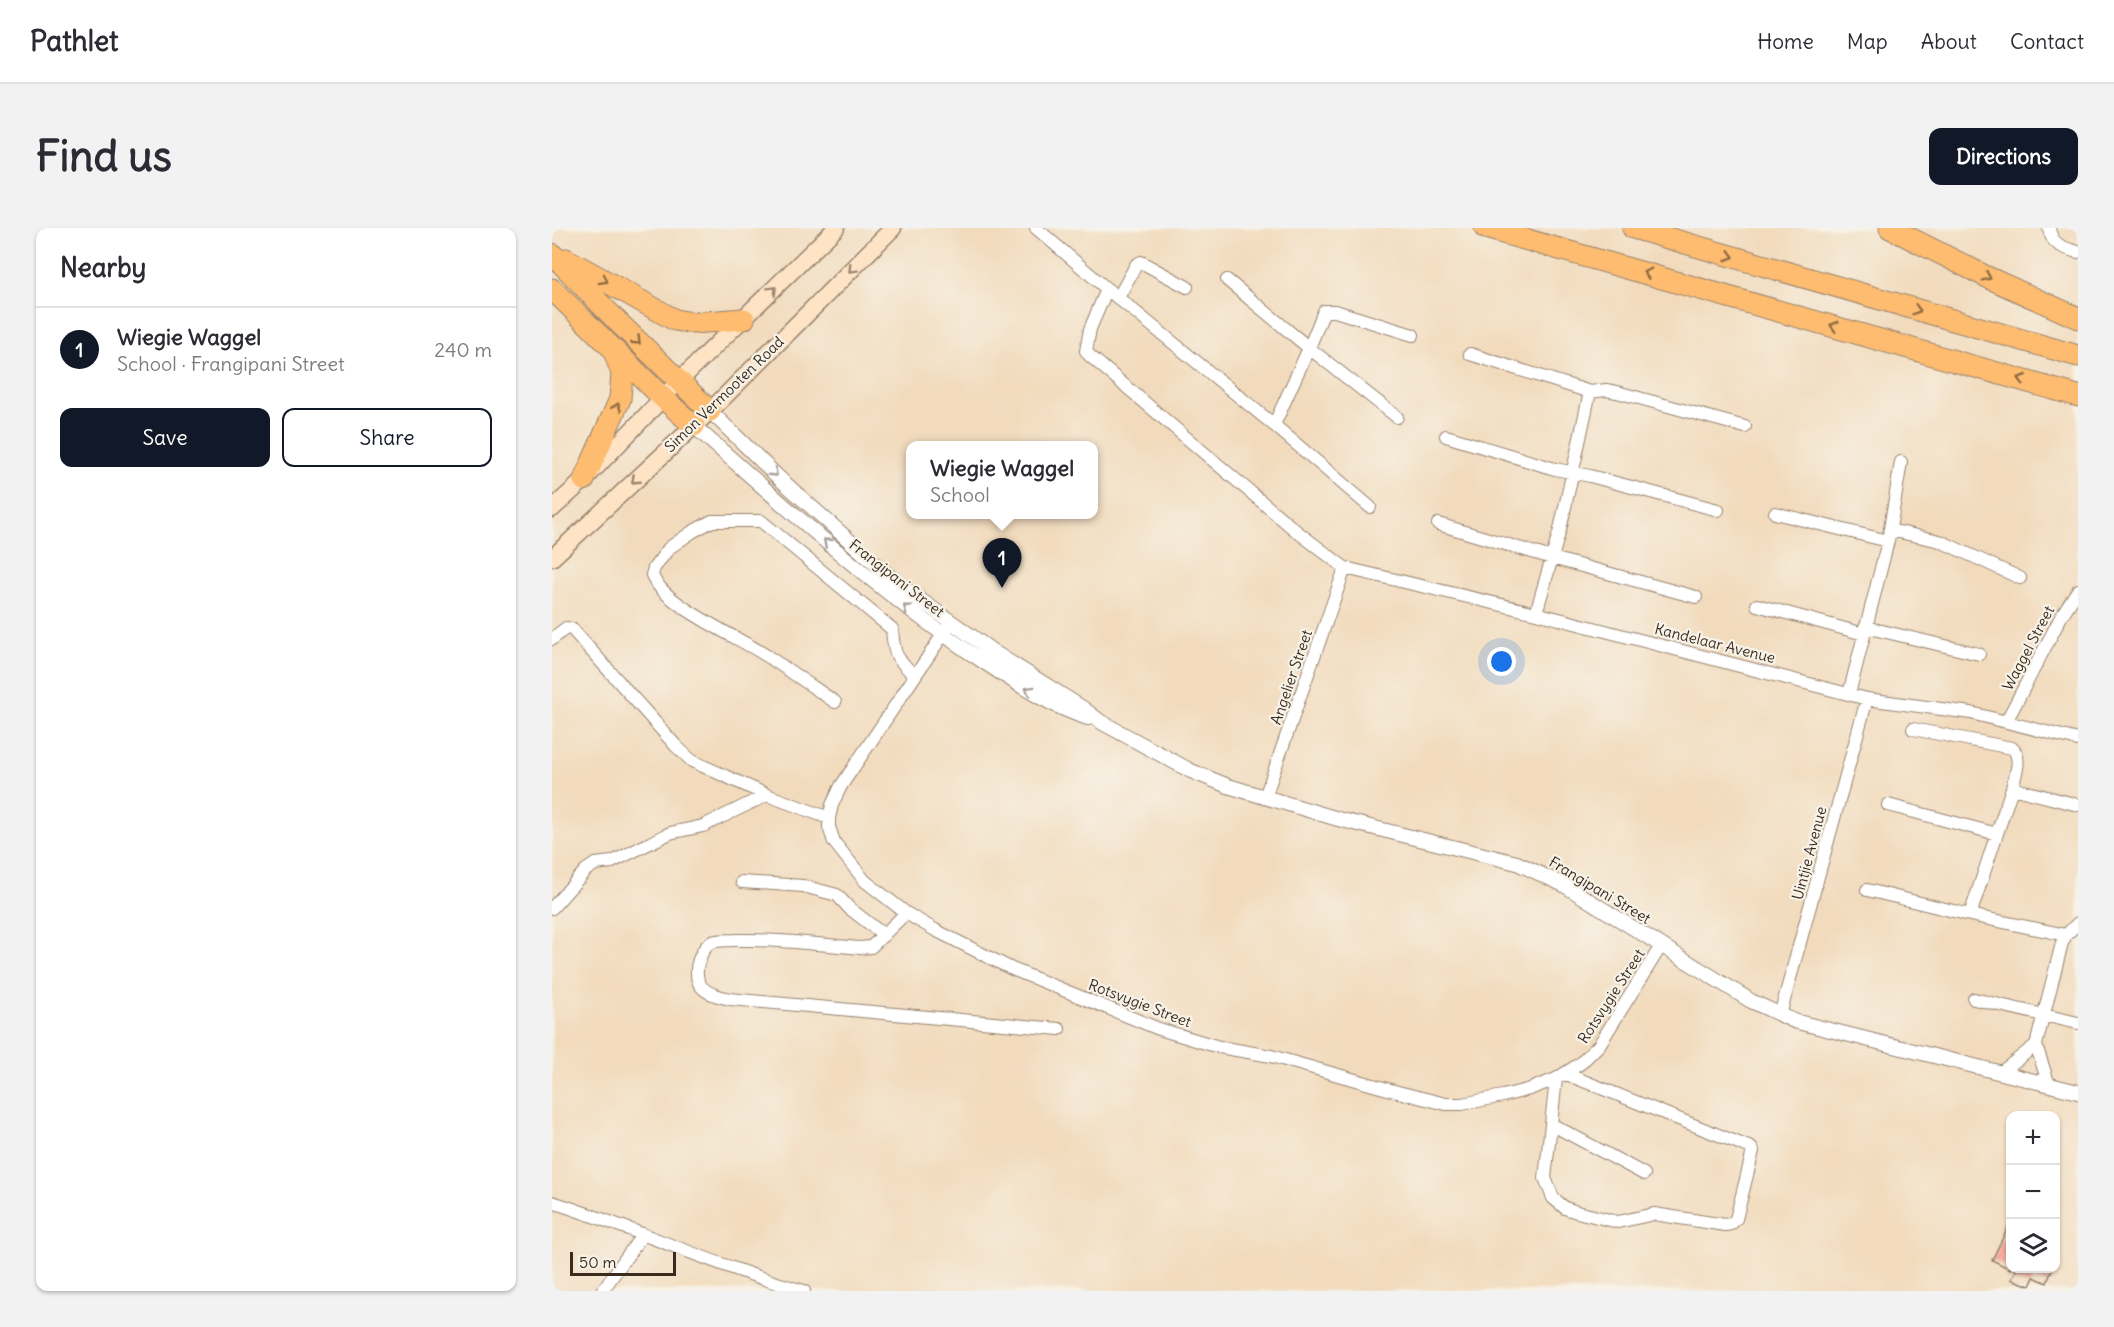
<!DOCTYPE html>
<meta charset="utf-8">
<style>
body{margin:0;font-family:Delius,sans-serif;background:#f2f2f3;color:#2b2b33}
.controls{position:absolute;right:18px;bottom:18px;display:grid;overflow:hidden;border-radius:12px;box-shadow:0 2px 4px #0004}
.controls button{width:54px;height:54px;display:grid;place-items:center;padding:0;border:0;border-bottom:2px solid #e1e1e2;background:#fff;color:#2b2b33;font:30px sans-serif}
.scale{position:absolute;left:18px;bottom:15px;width:106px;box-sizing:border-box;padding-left:6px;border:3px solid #3b2a1e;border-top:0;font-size:16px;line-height:21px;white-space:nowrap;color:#3b2a1e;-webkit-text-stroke:4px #f7f3e8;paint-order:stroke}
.you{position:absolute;left:950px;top:434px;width:21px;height:21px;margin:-15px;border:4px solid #fff;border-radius:50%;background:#1a73e8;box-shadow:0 0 0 9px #1a73e833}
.badge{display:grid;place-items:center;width:39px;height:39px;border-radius:50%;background:#111827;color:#fff;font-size:20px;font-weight:700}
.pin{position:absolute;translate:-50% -50px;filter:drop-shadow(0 2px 3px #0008)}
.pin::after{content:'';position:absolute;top:32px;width:21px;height:18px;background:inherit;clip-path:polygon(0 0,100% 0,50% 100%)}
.popup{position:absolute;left:354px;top:213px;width:192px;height:78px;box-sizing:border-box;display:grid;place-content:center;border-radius:12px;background:#fff;filter:drop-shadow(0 2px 4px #0005);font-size:20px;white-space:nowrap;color:#7c7c81}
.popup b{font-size:22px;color:#2b2b33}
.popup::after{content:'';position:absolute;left:50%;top:100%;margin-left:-12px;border:12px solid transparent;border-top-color:#fff}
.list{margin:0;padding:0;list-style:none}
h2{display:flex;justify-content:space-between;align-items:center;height:78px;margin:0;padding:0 24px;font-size:26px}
h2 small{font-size:20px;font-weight:400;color:#7c7c81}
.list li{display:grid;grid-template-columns:39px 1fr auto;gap:18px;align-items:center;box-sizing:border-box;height:84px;padding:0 24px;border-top:2px solid #e1e1e2}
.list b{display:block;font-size:22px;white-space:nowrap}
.list p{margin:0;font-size:20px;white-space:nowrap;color:#7c7c81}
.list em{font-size:20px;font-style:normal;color:#7c7c81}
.actions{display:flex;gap:12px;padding:18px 24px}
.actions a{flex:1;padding:14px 0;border:2px solid #111827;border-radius:12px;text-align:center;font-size:21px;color:#111827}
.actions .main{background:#111827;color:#fff}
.icon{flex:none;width:33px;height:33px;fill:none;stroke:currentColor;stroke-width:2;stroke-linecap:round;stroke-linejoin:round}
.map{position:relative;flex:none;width:1526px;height:1063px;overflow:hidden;border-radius:12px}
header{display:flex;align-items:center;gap:36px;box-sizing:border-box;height:84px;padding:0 30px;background:#fff;border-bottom:2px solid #e1e1e2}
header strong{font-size:28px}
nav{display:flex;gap:33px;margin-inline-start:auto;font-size:21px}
.intro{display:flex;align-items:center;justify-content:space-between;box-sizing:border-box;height:144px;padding:0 36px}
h1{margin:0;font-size:42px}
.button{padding:15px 27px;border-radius:12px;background:#111827;color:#fff;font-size:21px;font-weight:700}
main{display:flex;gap:36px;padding:0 36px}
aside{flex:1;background:#fff;border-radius:12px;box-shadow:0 2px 4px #0004}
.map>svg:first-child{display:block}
</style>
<header>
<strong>Pathlet</strong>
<nav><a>Home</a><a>Map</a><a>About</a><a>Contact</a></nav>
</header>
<div class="intro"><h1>Find us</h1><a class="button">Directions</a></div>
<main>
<aside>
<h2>Nearby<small></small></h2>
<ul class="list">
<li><span class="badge">1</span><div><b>Wiegie Waggel</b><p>School · Frangipani Street</p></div><em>240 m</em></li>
</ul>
<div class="actions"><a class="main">Save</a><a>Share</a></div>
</aside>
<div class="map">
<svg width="1526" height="1063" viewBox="0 0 1526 1063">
<defs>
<pattern id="building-hatch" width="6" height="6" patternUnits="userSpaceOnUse" patternTransform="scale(1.5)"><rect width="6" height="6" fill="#fba292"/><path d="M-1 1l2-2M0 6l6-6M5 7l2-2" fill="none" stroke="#cc8477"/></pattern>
</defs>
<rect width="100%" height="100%" fill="#f7f3e8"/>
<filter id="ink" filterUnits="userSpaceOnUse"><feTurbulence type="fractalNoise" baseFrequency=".0167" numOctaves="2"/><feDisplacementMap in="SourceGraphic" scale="12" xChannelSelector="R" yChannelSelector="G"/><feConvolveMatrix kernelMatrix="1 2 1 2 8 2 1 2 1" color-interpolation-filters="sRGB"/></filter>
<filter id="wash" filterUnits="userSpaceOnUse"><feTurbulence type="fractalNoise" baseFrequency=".008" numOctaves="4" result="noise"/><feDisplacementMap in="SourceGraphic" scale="24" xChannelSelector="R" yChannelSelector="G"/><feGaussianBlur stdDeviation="1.35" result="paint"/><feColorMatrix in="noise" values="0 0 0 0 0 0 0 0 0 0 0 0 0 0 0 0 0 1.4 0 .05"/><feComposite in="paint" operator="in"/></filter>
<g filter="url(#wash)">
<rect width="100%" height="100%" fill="#f2dbbd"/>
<g id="blocks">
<!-- building -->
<path fill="url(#building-hatch)" d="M1458 995V1041L1440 1032Z
M1462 1041H1500L1495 1055 1482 1049 1478 1058 1459 1051 1465 1042Z"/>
</g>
</g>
<g filter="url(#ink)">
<use href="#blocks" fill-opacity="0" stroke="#96826e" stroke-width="1.5"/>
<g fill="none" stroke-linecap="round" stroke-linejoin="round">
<defs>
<path id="minor" d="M484 0 555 61 538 101 534 123 538 128 743 302 793 340 984 385 1315 471 1419 485 1526 512
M1497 0C1499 17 1512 20 1526 24
M675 52 757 120 845 189
M555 61 722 197 818 279
M566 70 584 37 589 34 635 59
M918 126 1038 164 1008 302 984 385
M1038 164 1054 162 1065 164 1193 199
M722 197 757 120 772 83H783L861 107
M894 208 1003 241 1038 248 1166 282
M1223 285 1336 313
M886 296 1000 330 1144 369
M1338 302 1388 313 1468 350
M1205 377 1312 406
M396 399 289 558 280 577 277 590V599L282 614 313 653 354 685 383 702 460 741 607 801 667 819 719 828 846 864 894 876H910L951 868 978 861 1004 851 1029 835 1047 817 1109 718
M1313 399 1427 426
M0 411 14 400 20 401 124 518 140 533 215 567 277 590
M1297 466 1336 313 1349 234
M283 474C261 459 238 443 215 428 188 410 111 377 100 347L102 340 117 320 140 304 160 293H209L340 401C342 429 344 429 363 448
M1454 494 1510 387 1526 362
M1361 501 1460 520C1471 530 1463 547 1460 560L1526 577
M713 569 793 340
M1336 577 1445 606
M190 654 251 658 285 667 297 680 332 707
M1315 662 1418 687 1460 560
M0 680 34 642 43 636 60 634 118 605 151 598 215 567
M354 685 319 719 307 720C265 716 224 711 183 712 176 712 166 712 160 714 150 719 144 736 145 746 145 764 164 768 178 771L507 801
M1418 687 1514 707
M1422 771 1526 795
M1228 787 1315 471
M1448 845 1484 817
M1004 851 993 950 1001 970 1013 980 1025 984 1066 994 1102 986 1173 997 1179 996 1184 991 1201 923 1199 920 1014 846
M1497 857 1484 817 1510 715 1514 707 1526 695
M999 896 1092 946
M0 974C85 1001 166 1039 252 1063
M50 1063 91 1006"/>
<path id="tertiary" d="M158 183 227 250 346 356 443 425 532 481 549 494 639 543 676 558 786 591 965 635 1012 657 1199 773 1242 793 1526 864
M142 198C236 281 327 365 432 434 464 455 499 479 536 490"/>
<path id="secondary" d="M0 281 32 252 127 153 284 0
M0 330 158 183 341 0"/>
<path id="motorway" d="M933 0 1526 168
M1081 0 1526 128
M1338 0 1435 49 1526 90
M0 26 63 91 158 183
M14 31 123 92 141 95 192 91
M0 61 111 170 142 198
M32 252 68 171 70 145 62 124"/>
</defs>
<!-- minor casing -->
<use href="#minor" stroke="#96826e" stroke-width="14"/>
<!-- tertiary casing -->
<use href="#tertiary" stroke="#96826e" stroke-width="16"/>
<!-- secondary casing -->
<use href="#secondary" stroke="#96826e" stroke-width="19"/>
<!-- motorway casing -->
<use href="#motorway" stroke="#96826e" stroke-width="23"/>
<!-- minor -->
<use href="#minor" stroke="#fff" stroke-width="12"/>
<!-- tertiary -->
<use href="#tertiary" stroke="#fff" stroke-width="14"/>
<!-- secondary -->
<use href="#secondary" stroke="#fee4c5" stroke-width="16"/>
<!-- motorway -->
<use href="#motorway" stroke="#fdbc6f" stroke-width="21"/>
</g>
<!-- one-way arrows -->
<defs><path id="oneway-chevron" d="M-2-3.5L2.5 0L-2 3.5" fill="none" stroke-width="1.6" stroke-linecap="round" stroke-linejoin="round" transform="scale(1.5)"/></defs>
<g stroke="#926c42">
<use href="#oneway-chevron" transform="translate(1178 28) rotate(16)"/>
<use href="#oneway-chevron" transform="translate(1095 45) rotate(-165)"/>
<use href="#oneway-chevron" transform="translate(1435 49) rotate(26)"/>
<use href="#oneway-chevron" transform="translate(52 52) rotate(30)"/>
<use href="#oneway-chevron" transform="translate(1365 82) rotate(16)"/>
<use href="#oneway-chevron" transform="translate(1282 98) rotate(-164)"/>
<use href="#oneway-chevron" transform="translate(85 113) rotate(44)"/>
<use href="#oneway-chevron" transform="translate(1470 151) rotate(-164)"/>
<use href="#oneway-chevron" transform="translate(65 179) rotate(-69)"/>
</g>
<g stroke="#9c8772">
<use href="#oneway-chevron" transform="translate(300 41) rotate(135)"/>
<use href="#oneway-chevron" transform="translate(221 62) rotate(-45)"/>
<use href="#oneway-chevron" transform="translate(83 252) rotate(137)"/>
</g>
<g stroke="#a79f9a">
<use href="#oneway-chevron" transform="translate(222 245) rotate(44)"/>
<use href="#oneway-chevron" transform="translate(275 314) rotate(-139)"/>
<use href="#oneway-chevron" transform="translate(355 380) rotate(-143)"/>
<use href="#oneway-chevron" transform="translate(477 462) rotate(-151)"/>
</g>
</g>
<g text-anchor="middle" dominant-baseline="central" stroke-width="4.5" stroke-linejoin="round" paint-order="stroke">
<!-- street labels -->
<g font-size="15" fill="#3b2a1e" stroke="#f7f3e8">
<text transform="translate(172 166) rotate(-44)">Simon Vermooten Road</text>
<text transform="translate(345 350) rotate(38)">Frangipani Street</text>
<text transform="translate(1163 415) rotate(14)">Kandelaar Avenue</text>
<text transform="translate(1476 420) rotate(-62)">Waggel Street</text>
<text transform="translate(739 449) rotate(-71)">Angelier Street</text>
<text transform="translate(1257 625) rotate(-75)">Uintjie Avenue</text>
<text transform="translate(1048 662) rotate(31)">Frangipani Street</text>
<text transform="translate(1059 768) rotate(-57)">Rotsvygie Street</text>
<text transform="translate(588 775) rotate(21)">Rotsvygie Street</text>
</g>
</g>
</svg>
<div class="controls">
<button>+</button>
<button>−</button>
<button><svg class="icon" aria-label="layers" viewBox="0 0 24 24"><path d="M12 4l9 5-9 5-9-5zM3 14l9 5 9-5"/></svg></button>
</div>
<div class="scale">50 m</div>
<div class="you"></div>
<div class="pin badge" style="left:450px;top:360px">1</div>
<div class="popup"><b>Wiegie Waggel</b>School</div>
</div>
</main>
